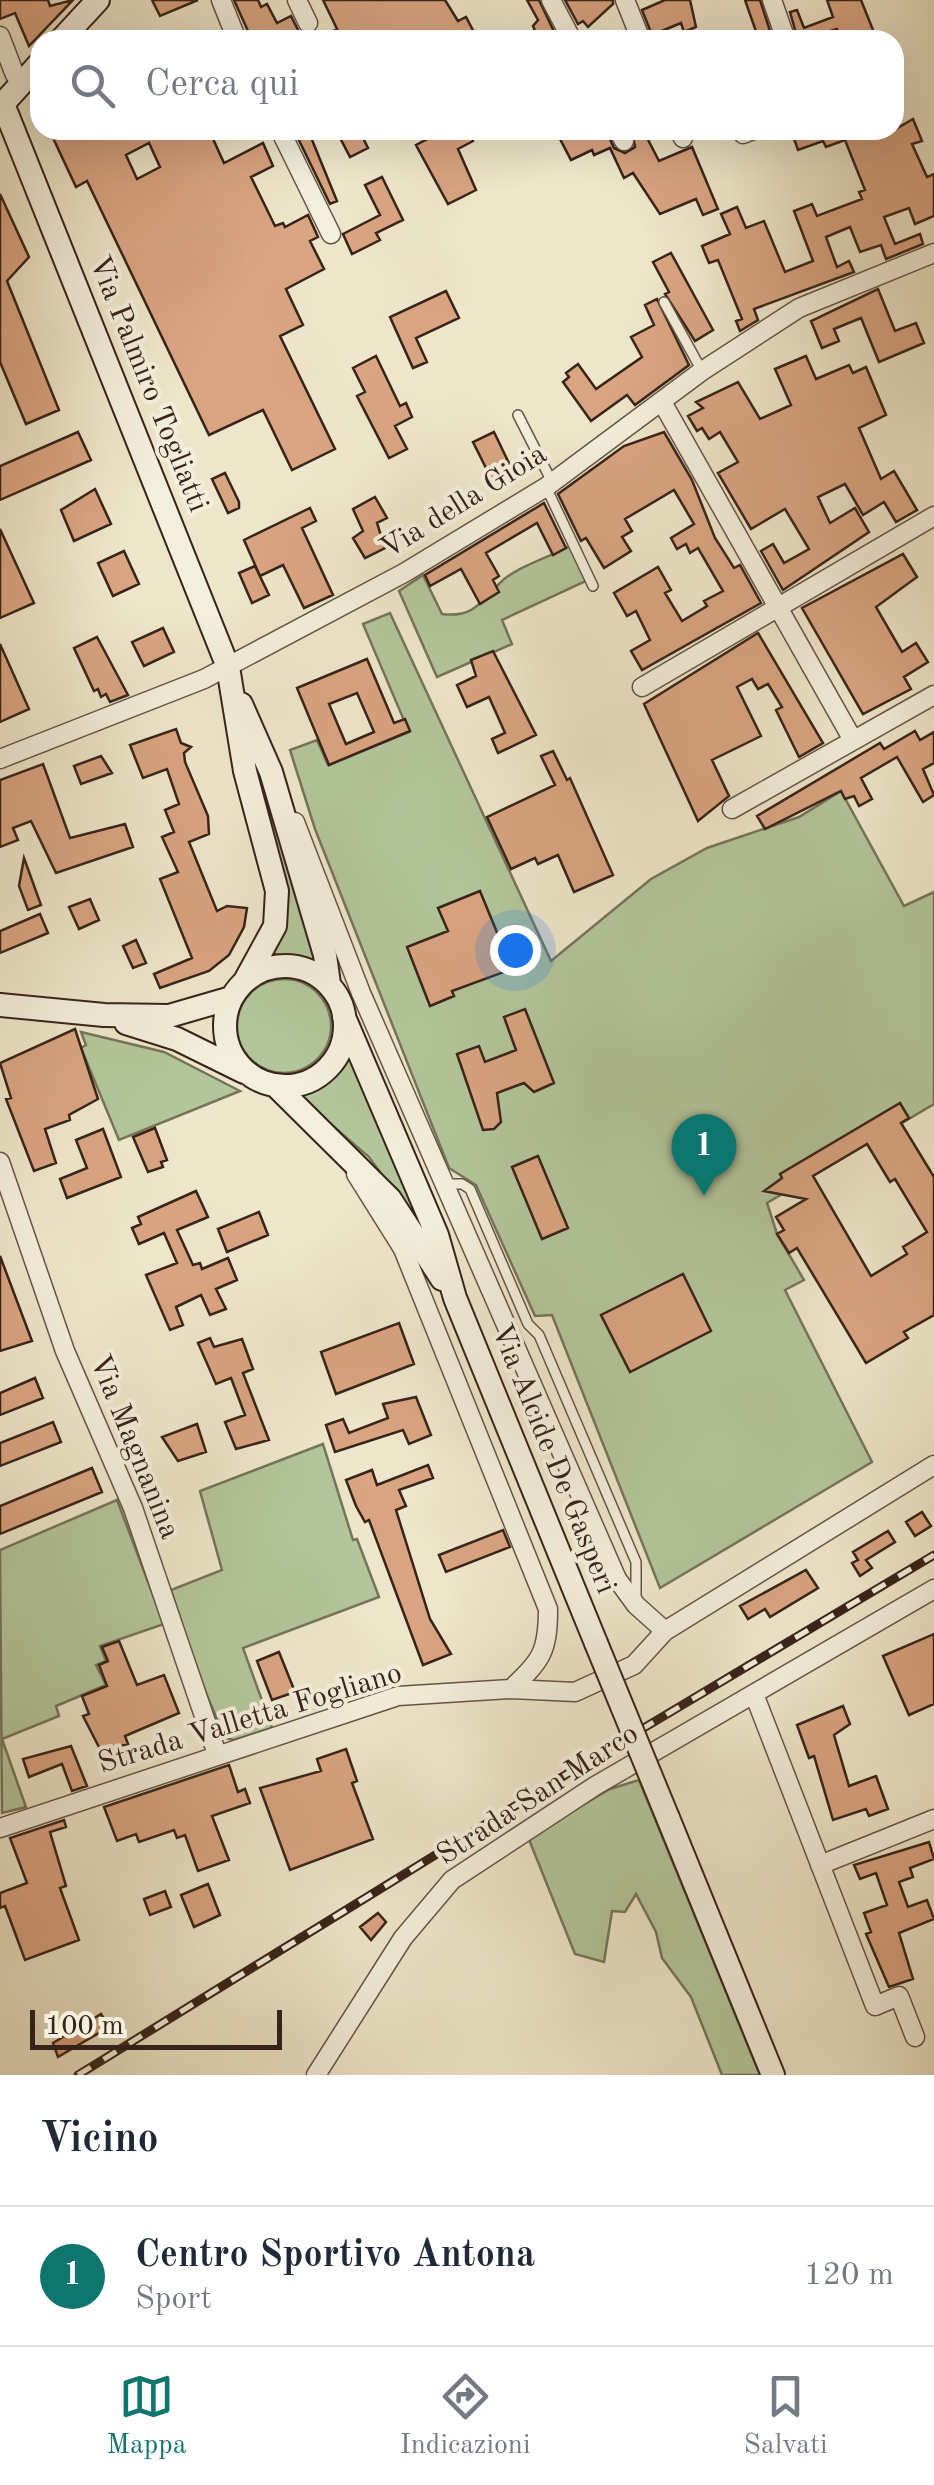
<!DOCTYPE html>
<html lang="it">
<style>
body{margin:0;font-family:"Old Standard TT",serif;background:#f2f2f3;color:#1f2937}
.scale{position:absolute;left:30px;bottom:25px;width:252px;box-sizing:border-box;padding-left:10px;border:5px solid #372318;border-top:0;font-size:28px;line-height:35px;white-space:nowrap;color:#372318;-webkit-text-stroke:8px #f4efdd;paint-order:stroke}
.you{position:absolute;left:515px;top:950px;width:35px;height:35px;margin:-25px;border:8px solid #fff;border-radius:50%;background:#1a73e8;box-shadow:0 0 0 15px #1a73e833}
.badge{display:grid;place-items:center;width:65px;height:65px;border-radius:50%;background:#0f766e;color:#fff;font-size:32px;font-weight:700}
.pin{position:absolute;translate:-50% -82px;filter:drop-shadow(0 2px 5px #0008)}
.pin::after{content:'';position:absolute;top:52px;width:35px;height:30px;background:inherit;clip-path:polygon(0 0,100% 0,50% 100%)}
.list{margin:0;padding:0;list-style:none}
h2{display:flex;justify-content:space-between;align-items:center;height:130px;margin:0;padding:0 40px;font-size:42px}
h2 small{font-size:32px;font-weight:400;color:#747a83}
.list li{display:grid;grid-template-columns:65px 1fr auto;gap:30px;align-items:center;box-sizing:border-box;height:140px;padding:0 40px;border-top:2px solid #e0e1e3}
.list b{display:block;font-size:38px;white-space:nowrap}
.list p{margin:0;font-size:32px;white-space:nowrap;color:#747a83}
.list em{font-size:32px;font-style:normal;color:#747a83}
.icon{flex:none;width:55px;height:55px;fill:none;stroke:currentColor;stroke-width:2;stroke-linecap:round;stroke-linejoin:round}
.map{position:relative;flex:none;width:934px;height:2075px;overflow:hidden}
.search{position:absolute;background:#fff;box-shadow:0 10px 40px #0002;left:30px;right:30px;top:30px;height:110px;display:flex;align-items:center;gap:25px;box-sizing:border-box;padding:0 35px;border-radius:30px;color:#747a83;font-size:38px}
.sheet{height:270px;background:#fff}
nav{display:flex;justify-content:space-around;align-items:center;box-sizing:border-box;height:140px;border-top:2px solid #e0e1e3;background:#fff;font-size:28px;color:#747a83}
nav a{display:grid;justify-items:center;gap:5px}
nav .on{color:#0f766e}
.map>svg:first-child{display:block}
</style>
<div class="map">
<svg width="934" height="2075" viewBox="0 0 934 2075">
<rect width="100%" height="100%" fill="#eee6ca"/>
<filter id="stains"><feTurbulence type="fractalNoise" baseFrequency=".002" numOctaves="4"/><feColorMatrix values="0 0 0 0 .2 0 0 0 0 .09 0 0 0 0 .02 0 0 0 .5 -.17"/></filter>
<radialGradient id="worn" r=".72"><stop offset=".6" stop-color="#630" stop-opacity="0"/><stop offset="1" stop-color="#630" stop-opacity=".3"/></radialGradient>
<!-- green -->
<path fill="#b3c69b" stroke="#75745a" stroke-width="2.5" d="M570 546 586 581 502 620 512 644 437 677 399 591 423 575 442 614C473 618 481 602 500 583 515 567 550 557 570 546Z
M390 613 551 961 651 879 707 848 799 817 841 791 904 906 934 892V1104L767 1203 777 1234 804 1280 785 1290 872 1462 660 1588 552 1315 535 1316 476 1185 449 1168 315 829 290 750 317 740 328 765 409 732 363 624Z
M265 793 268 794 316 960 274 954C292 896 278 853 261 798Z
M237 1026a47 47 0 1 1 94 0a47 47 0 1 1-94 0Z
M81 1032 164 1052 240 1091 119 1140 81 1048 86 1045Z
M350 1049 423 1223 418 1224 369 1157 296 1094C322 1084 336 1073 350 1049Z
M323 1444 353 1540 357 1539 379 1597 243 1648 272 1728 234 1740 225 1738 195 1667 171 1590 222 1570 200 1491Z
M117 1500 164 1624 100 1646 106 1661 96 1665 106 1685 56 1706 59 1716 2 1739 26 1807 2 1813 0 1550Z
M639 1780 760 2075H722L691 1997 662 1958 656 1932 636 1894 625 1912 612 1911 604 1962 575 1954 528 1837 610 1789Z"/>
<!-- building -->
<path fill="#d9a481" stroke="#372318" stroke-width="2.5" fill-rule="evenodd" d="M0 0H48L50 6 73 0 29 46 15 13 0 19Z
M152 0H198L160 16Z
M234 0H258L261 7 267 4 277 23 291 16 303 40H252Z
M323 0H445L458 21 466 17 478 40H315L337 29Z
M527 0H539L558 40H539L533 26 538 20Z
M565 0H613V4L588 27 583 21 578 24Z
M665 0H690L696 27 684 32 681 23 652 35 642 10Z
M745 0H760L773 40H759Z
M827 0H861L877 40H841L837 29 798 40 790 12 797 10 804 28 833 17Z
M913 119 922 141 912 144 927 177 934 174V216L915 224 909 208 884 217 895 244 920 234 923 244 886 259 881 245 860 252 850 227 826 237 837 267 849 261 854 272 754 309 758 320 740 331 736 321 742 319 718 260 709 263 702 246 730 234 721 214 737 207 746 228 764 221 785 272 813 261 794 211 812 204 817 216 862 199 859 192 865 190 845 140 826 147 823 141 798 150 791 130H894Z
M57 130H209L224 163 263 143 273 166 251 177 275 226 283 223 285 227 308 215 318 237 310 241 324 269 286 289 303 325 280 336 335 449 292 470 263 410 209 435 87 181 76 187 54 140 63 135ZM149 143 160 167 137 179 126 155Z
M294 130H308L337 201 330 204Z
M336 130H381L364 140 368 148 350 157Z
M445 130 449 137 468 130 473 141 458 149 476 190 448 204 416 145Z
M562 130H606L614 148 625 153 635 147 632 130H643L659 161 692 147 718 209 703 215 696 199 660 214 633 173 624 178 610 148 594 155 592 150 571 160 560 139 565 136Z
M382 177 403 220 376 233 380 240 352 254 343 234 380 215 365 185Z
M0 194 29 257 7 281 59 410 26 424 0 362Z
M671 253 713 330 695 341 665 294 669 292 653 262Z
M878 289 895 331 916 323 924 343 879 362 861 318 834 329 839 341 822 348 811 321Z
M446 291 459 318 416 338 427 362 413 368 390 317Z
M657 299 689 365 635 405 627 395 591 421 563 382 569 377 566 373 578 364 596 389 642 357 631 337 654 325 645 305Z
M376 356 400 406 406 403 412 417 395 426 407 449 389 458 357 396 365 392 353 368Z
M806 356 816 379 849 365 853 373 866 367 886 415 859 428 881 479 894 471 917 510 896 522 884 502 863 515 845 484 818 497 830 523 855 508 869 532 783 590 761 551 773 544 784 563 809 549 785 509 751 529 718 473 738 462 720 432 709 439 702 428 697 431 688 416 703 408 696 402 738 382 760 419 791 405 775 369Z
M78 432 91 460 0 500V466Z
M494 432 517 480 497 490 473 442Z
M664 432 692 480 715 538 734 568 740 565 761 603 642 670 631 651 650 640 636 611 627 616 614 593 658 567 671 590 665 593 682 621 707 606 704 601 723 591 698 548 690 553 686 544 677 549 671 538 694 524 674 490 625 519 632 531 622 537 631 551 604 568 586 538 581 541 558 494 624 446Z
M225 473 239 502V508L228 513 212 479Z
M95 489 111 524 74 541 61 510Z
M375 497 387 518 377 523 385 548 365 558 353 538 363 531 353 509Z
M544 503 566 548 553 555 537 523 486 553 499 576 493 580 499 592 480 604 461 569 430 586 425 575Z
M310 508 316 521 302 528 333 595 304 608 283 565 260 576 244 540Z
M0 529 34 603 0 618Z
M124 551 139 584 113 596 98 563Z
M903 554 917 577 876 607 902 652 916 643 928 662 904 677 911 689 863 714 802 608Z
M255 566 269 595 252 603 239 573Z
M163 628 174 652 144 666 132 642Z
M758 633 823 743 799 757 776 710 782 707 768 684 758 689 752 679 737 687 761 736 712 760 729 796 698 821 644 704Z
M97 637 128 695 110 702 106 694 101 697 98 689 94 691 74 648Z
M0 644 29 709 0 722Z
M493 651 536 735 498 753 492 739 505 733 489 697 467 707 457 685 476 676 471 660Z
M367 659 394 723 405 719 410 731 329 765 297 688ZM357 693 374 732 346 744 329 704Z
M176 729 181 743 191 747 184 753 185 762 208 816 209 834 189 842 217 911 227 906 247 908 244 927 229 955 209 971 160 988 154 974 192 958 160 879 178 872 162 837 174 832 165 810 179 804 167 769 143 778 130 745Z
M915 731 920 740 934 732V763L923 769 934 795 923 802 897 757 861 778 872 799 859 806 854 796 845 799 841 791 765 829 757 816 880 743 884 749Z
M553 751 567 780 570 778 613 875 574 892 558 855 538 864 535 858 511 869 487 817 555 785 541 756Z
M101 756 112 773 81 784 74 766Z
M43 764 70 838 125 824 133 847 56 873 31 821 13 828 18 840 0 847V780Z
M24 858 41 905 28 910 19 886Z
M480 891 512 969 452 991 454 996 430 1006 407 947 448 931 438 908Z
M90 899 99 920 79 929 69 907Z
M40 914 48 933 0 953V931Z
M136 940 146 963 133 968 123 946Z
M525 1009 554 1083 534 1092 524 1083 497 1093 501 1122 494 1129 483 1130 457 1054 479 1046 485 1062 516 1050 504 1017Z
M75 1029 98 1099 69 1115 70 1120 45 1129 56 1163 34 1171 6 1099 11 1098 0 1063Z
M900 1103 909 1118 901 1123 934 1177V1315L904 1332 908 1338 866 1363 797 1248 789 1253 777 1234 784 1230 776 1217 806 1199 764 1191 782 1178 780 1174ZM867 1144 890 1182 895 1179 927 1232 903 1247 907 1254 871 1276 813 1176Z
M155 1128 167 1160 161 1162 163 1167 148 1172 133 1137Z
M103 1129 121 1177 67 1198 60 1179 87 1168 76 1140Z
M538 1156 568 1228 542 1239 512 1167Z
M196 1191 208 1217 177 1230 193 1265 200 1263 202 1269 228 1258 237 1280 216 1289 226 1309 210 1315 201 1295 176 1307 183 1325 170 1330 146 1275 177 1263 164 1233 139 1244 132 1228 141 1224 138 1217Z
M259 1212 268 1235 227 1252 218 1229Z
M0 1256 32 1341 0 1351Z
M683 1274 711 1331 630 1372 601 1315Z
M399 1323 414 1364 336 1394 321 1352Z
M210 1338 214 1347 242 1339 253 1369 243 1373 269 1440 236 1449 225 1422 245 1415 231 1378 216 1384 198 1343Z
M35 1378 43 1398 0 1415V1393Z
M416 1397 431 1435 409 1444 403 1430 335 1452 326 1425 343 1419 349 1433 388 1418 383 1404Z
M53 1422 61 1442 0 1466V1443Z
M197 1424 206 1452 178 1461 162 1437Z
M428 1465 433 1478 399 1490 406 1506 396 1510 430 1619 451 1654 423 1665 369 1520 365 1522 356 1506 346 1480 372 1470 377 1485Z
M92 1468 102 1492 0 1534V1506Z
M922 1512 931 1526 915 1536 906 1522Z
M503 1530 510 1547 446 1572 439 1555Z
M888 1531 895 1542 866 1560 872 1568 860 1576 852 1563 858 1560 853 1552Z
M806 1570 818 1588 770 1617 765 1609 748 1619 740 1606Z
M934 1634V1704L909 1715 883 1656Z
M119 1641 137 1685 164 1675 179 1713 125 1736 128 1744 101 1751 83 1716 89 1714 82 1696 107 1686 99 1665 108 1661 102 1647Z
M279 1652 295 1692 272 1700 257 1661Z
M843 1706 850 1724 834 1735 849 1786 876 1776 888 1809 869 1816 866 1809 833 1820 814 1756 809 1758 797 1725Z
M71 1746 87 1786 72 1791 62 1764 29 1777 23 1759Z
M346 1749 357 1781 352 1783 373 1839 290 1870 260 1788 321 1771 317 1759Z
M229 1765 238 1792 245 1789 250 1803 212 1816 229 1860 198 1871 185 1835 177 1838 174 1830 139 1842 136 1834 117 1841 104 1807Z
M64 1820 66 1827 50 1832 66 1886 60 1888 79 1940 25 1960 5 1906 0 1908V1893L27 1883 10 1838Z
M929 1842 934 1859 910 1868 913 1877 899 1882 908 1907 927 1900 934 1919 899 1933 913 1979 889 1987 866 1934 871 1932 864 1913 887 1905 876 1873 860 1879 854 1865Z
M208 1884 220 1915 194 1927 181 1895Z
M165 1891 171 1907 150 1915 144 1899Z
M378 1913 386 1922 371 1940 360 1927Z
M101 2014 109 2027 58 2057 53 2043Z"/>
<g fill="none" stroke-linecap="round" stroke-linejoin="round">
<defs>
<path id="lane" d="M664 302 702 371
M518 415 552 482
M546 487 593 586
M445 1184H462L470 1189 528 1324 539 1335 636 1562V1598"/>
<path id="street" d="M221 0 237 40
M297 0 308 23
M551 0 572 40
M625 0 641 40
M772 0 786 40
M0 36 15 75
M280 130 331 234
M618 130 624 141
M679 130 683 138
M743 134 754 130
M662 402 853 740
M642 687 934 516
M0 759 204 679 404 573 546 487 702 371 799 308 934 253
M732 809 934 695
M295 822 361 993 617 1579 636 1605 665 1631
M0 1162 65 1351 133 1508 217 1754
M356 1174 403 1249 548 1609C548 1653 541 1660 511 1689
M754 1694 875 2006 899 1996 915 2037
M0 1828 398 1696 511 1689 575 1692 634 1665 665 1631 934 1465
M820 1865 934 1819
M316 2075 403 1938 452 1880 595 1786 934 1589"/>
<path id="secondary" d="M61 40 98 0
M3 104 228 667 245 771 277 891 275 926 246 979
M0 107 40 63
M241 704 271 772 325 955 329 984
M225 1026a60 60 0 1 1 120 0a60 60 0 1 1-120 0Z
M0 1005 104 1015 169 1016 231 998
M344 1017 437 1235 455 1298 596 1643
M126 1023 177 1039 244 1072
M276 1086 390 1199 442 1279
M668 1818 773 2075"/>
</defs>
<!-- lane casing -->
<use href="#lane" stroke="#655444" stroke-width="12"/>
<!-- street casing -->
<use href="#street" stroke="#655444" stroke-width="21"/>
<!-- secondary casing -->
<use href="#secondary" stroke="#372318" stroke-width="26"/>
<!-- lane -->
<use href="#lane" stroke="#f4efdd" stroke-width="9"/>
<!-- street -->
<use href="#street" stroke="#f4efdd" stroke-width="18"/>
<!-- secondary -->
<use href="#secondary" stroke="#f4efdd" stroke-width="22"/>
<defs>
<path id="rail" d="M78 2075 575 1769 934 1555"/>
</defs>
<!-- rail casing -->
<use href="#rail" stroke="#372318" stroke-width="9"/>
<!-- rail -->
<use href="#rail" stroke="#f4efdd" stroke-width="5" stroke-dasharray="15" stroke-linecap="butt"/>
<defs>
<path id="secondary-bridge" d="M596 1643 668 1818"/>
</defs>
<!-- secondary-bridge casing -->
<use href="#secondary-bridge" stroke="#372318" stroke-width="26" stroke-linecap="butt"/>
<!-- secondary-bridge -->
<use href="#secondary-bridge" stroke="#f4efdd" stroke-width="22"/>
</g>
<g text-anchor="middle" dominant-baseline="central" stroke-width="8" stroke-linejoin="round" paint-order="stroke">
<!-- street labels -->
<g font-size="30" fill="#372318" stroke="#f4efdd">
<text transform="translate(148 384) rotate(68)">Via Palmiro Togliatti</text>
<text transform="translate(464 502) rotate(-32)">Via della Gioia</text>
<text transform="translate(134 1447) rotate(68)">Via Magnanina</text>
<text transform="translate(553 1459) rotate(68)">Via Alcide De Gasperi</text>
<text transform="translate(250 1719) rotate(-17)">Strada Valletta Fogliano</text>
<text transform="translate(538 1795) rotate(-33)">Strada San Marco</text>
</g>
</g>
<rect width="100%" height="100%" filter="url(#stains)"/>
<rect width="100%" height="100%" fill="url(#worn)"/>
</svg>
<div class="scale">100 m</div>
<div class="you"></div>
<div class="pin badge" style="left:704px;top:1196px">1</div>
<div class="search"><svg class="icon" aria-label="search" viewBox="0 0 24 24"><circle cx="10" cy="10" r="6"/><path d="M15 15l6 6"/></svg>Cerca qui</div>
</div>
<section class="sheet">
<h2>Vicino<small></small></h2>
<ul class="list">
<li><span class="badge">1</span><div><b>Centro Sportivo Antona</b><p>Sport</p></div><em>120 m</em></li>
</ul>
</section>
<nav>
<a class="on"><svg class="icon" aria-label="map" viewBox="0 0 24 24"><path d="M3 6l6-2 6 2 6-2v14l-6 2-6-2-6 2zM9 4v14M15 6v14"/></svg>Mappa</a>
<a><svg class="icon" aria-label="directions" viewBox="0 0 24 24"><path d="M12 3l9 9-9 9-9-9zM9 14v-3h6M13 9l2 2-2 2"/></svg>Indicazioni</a>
<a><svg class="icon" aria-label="saved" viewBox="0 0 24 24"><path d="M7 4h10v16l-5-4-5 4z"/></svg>Salvati</a>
</nav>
